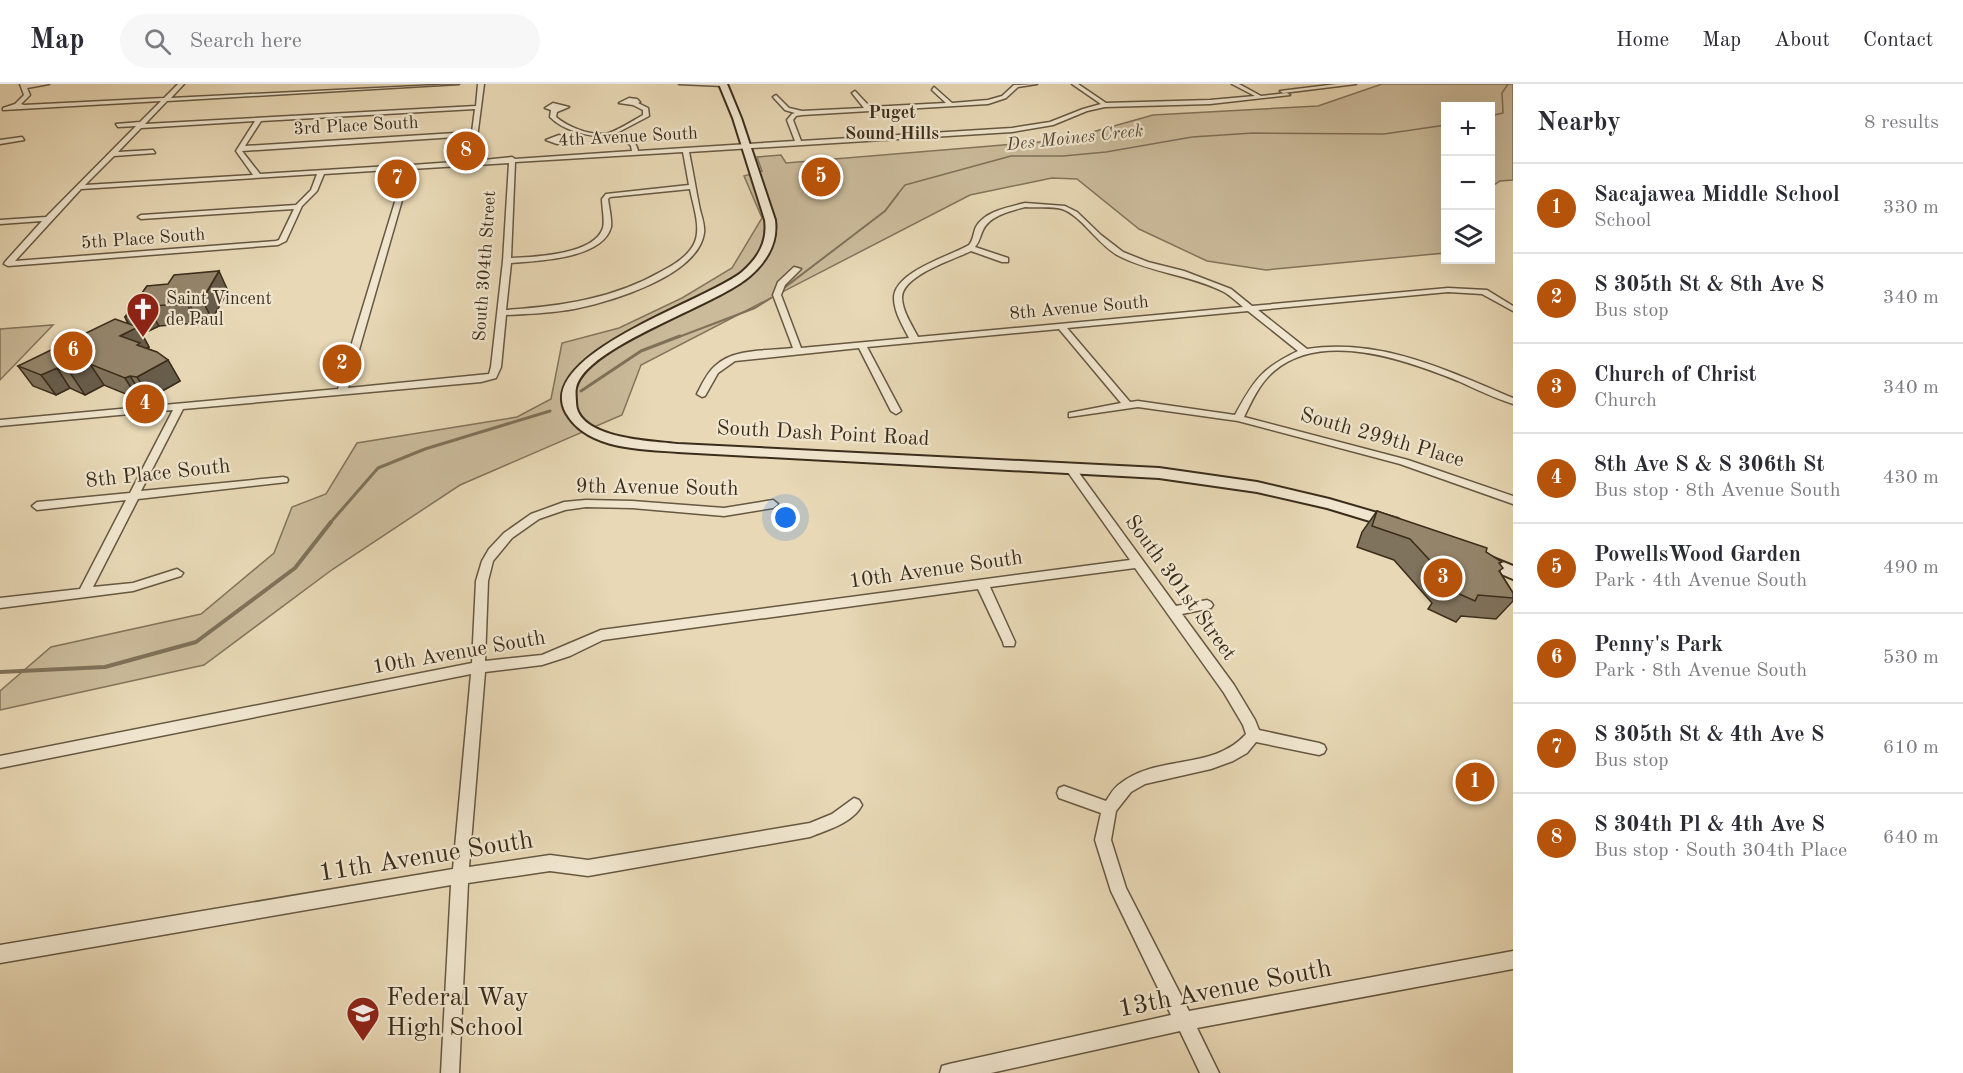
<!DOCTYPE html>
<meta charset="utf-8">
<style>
body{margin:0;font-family:"Old Standard TT",serif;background:#f7f7f7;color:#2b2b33}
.controls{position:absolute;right:18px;top:18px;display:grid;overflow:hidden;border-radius:0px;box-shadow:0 6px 24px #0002}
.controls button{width:54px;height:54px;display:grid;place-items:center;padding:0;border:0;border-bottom:2px solid #e1e1e2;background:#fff;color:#2b2b33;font:30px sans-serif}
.you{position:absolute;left:786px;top:434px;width:21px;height:21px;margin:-15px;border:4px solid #fff;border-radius:50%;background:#1a73e8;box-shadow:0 0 0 9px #1a73e833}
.badge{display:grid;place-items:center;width:39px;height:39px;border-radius:50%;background:#b45309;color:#fff;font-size:20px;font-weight:700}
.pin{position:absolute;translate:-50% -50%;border:3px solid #fff;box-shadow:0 2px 6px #0006}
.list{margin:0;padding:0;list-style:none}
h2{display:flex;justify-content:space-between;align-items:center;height:78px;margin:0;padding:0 24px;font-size:26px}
h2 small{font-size:20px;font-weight:400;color:#7c7c81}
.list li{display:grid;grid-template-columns:39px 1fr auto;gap:18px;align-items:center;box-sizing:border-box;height:90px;padding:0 24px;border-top:2px solid #e1e1e2}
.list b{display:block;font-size:22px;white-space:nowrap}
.list p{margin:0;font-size:20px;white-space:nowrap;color:#7c7c81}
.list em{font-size:20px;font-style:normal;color:#7c7c81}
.icon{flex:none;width:33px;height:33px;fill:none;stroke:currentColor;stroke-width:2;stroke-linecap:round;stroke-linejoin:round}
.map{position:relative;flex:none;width:1513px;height:989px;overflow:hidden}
header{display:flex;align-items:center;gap:36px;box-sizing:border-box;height:84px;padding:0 30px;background:#fff;border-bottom:2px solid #e1e1e2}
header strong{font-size:28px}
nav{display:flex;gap:33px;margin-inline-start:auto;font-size:21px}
.search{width:420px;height:54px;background:#f7f7f7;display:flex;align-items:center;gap:15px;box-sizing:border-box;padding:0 21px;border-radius:33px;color:#7c7c81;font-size:22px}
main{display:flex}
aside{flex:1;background:#fff}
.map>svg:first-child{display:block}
</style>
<header>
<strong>Map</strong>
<div class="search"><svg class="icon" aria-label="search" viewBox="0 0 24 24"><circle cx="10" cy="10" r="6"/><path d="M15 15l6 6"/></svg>Search here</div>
<nav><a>Home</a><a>Map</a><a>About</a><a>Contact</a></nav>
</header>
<main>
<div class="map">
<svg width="1513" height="989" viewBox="0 0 1513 989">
<rect width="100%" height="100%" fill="#e8d8b5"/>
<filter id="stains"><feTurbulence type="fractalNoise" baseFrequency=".00333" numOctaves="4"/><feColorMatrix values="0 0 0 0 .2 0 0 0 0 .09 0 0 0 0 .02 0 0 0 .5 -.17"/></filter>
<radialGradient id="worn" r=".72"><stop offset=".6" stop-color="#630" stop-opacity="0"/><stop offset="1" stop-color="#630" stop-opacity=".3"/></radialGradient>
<!-- green -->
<path fill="#cbbb9b" stroke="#83745c" stroke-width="1.5" d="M1382 0H1513V96L1500 97 1491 103 1490 22H1446L1445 169 1266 186 1207 177 1139 145 1077 95 1052 94 970 111 641 281 622 331 460 401 333 485 204 581 0 626V607L51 563 201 530 274 469 292 423 326 410 357 359 517 333 551 315 562 259 619 244 682 214 732 184 762 134 744 92 762 87 757 73 781 71 786 79 1064 56 1153 31 1318 22Z
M53 241 0 296V245Z"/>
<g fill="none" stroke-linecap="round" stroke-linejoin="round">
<!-- stream-far3 -->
<path stroke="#7f7159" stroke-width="1.5" d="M1490 32 1503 29 1502 9 1508 0
M897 111 905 101 1011 72H1063L1106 68 1192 53 1253 49 1384 50 1446 41"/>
<!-- stream-far2 -->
<path stroke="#7f7159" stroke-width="2" d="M784 204 885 127 898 110
M676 254 755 224 771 214"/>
<!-- stream-far1 -->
<path stroke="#7f7159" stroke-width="3" d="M581 307 641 267 680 252
M330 439 378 384 425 365 550 327"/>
<!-- stream -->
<path stroke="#7f7159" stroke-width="4" d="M0 588 105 583 196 558 295 484 331 438"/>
<defs>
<path id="minor" d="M20 0H49L27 4 30 11 21 20 24 21 164 14 178 0H184L171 14 459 0 167 17 145 40 476 22 478 0H484L474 77 512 73 515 75 632 67 631 62 627 58C601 51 570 53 550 33L551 26 545 24 553 19 569 23 557 28 556 33C568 43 588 51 605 50 614 49 634 36 643 31V26L633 21 619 19 629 14 637 15 640 18 638 19 648 24 649 32 613 51C624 53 636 54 638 67L795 57 787 36 792 30 795 29 785 26 773 13 776 11 789 24 802 27 864 24 852 9 855 7 870 23 946 19 932 6 934 3 952 19 988 16 1002 12 1014 1 1037 0 1018 3 1006 14 988 20 802 31 796 32 793 36 801 57 1012 44 1050 38 1083 25 1101 20 1072 0H1078L1106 19 1210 16 1255 12 1232 0H1239L1261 12 1287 9 1290 11 1210 20 1105 23 1087 27 1053 41 1012 48 689 68C693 87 696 107 700 126 702 133 705 142 704 149 698 192 610 218 574 225 552 229 529 230 506 231L501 283 496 294 481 298 183 325 141 407 283 393 287 394 288 396 287 398 138 415 93 503 133 499 177 485 183 489 181 492 133 507 0 524V514L80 505 126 416 37 426 32 422 37 418 130 409 173 326 0 342V336L338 305 405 85 324 90 317 107 302 122 286 157 278 161 8 182 4 180 5 178 42 137 0 140V136L46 133 136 42 118 43 116 40 140 38 161 17 3 26V24L15 20 24 11ZM475 25 472 48 245 62 261 37ZM255 37 236 67 253 91 85 101 114 72 155 69 153 66 118 68 141 44ZM471 52 468 77 412 81 409 79 406 81 260 90 242 67ZM683 68 689 101 606 110 602 115C602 123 605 136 603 144 594 171 534 173 511 174L515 78ZM509 79 503 177 491 283 489 290 348 304 411 85ZM317 90 311 106 296 121 141 131 138 133 141 135 294 125 279 156 276 157 15 177 81 105ZM690 105C693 122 702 144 694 160 688 172 674 181 662 187 613 215 562 222 506 226L511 179C536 177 603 175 611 143 612 135 609 123 608 115L610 113Z
M679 0H726L723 2Z
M1337 0H1356L1283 9 1280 7Z
M559 51 566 55V57L557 60 546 56Z
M22 53 24 56 0 60V56Z
M1025 119 1065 122 1077 128 1101 151 1123 168 1148 178 1184 187 1231 205 1252 222 1448 204 1487 206 1513 222V227L1482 210 1448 208 1258 226 1307 265C1381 254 1446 286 1513 314V320C1494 314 1476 305 1458 297 1406 276 1323 246 1274 287 1260 299 1252 316 1244 333L1408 376 1513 412V420L1400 380 1238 337 1138 323 1069 333V329L1121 319 1059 245 867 263 901 327 896 330 891 327 859 264 735 277 718 289 705 312 702 313 697 310C702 300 707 289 715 282 733 264 769 267 793 264L773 211 778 198 794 183 801 185 785 201 781 211 801 264 909 254C903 242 894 228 894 214 894 188 950 172 969 161 974 155 973 149 976 143 985 127 1009 123 1025 119ZM1025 123C1037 124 1051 122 1062 125 1081 131 1099 162 1119 172 1152 189 1191 191 1224 208 1231 212 1237 218 1243 223L918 253C912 241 902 227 902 213 903 191 953 176 971 167L1002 178H1008V174L975 163C980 157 980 152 983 146 990 131 1011 127 1025 123ZM1248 227 1298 267C1262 284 1254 296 1235 331L1138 317 1130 318 1067 244Z
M1070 381 1074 382 1176 522 1207 516 1211 518 1213 521 1211 524 1182 530 1234 601 1255 636 1259 646 1319 659 1324 661 1326 665 1324 669 1319 671 1256 658 1247 669 1233 677 1211 685 1145 700 1131 708 1116 727 1111 756 1126 804 1189 927 1513 867V885L1197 944 1219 989H1200L1180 947 991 989H940L942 982 949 980 1171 931 1111 807 1095 756 1101 729 1059 714 1057 709 1059 704 1064 702 1106 717C1110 711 1114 703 1121 699 1158 670 1213 687 1246 650L1243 641 1224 609 1135 484 990 503 1015 558 1014 562H1004L1003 558 978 505 603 556 570 572 542 581 485 588 469 783 550 771 588 776 810 739 832 730 854 714 859 716 862 721C853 739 827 746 810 753L588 792 550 787 468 799 459 989H441L451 801 0 879V861L453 785 471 590 0 684V672L472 579 476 497 482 477 489 465 504 449 531 430 564 418 586 416 632 417 724 424 773 416 778 420 773 424 724 432 632 424 586 423 565 426 539 435 512 454 493 477 488 497 485 577 542 571 601 546 1130 476 1065 384Z"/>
<path id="secondary" d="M719 0H727L741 34 775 136C778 159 767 177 750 192 716 222 585 262 576 304 575 308 576 314 576 318 576 355 653 357 678 360L1159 384 1257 398 1329 415 1398 435 1401 439 1398 443 1393 444 1327 424 1257 408 1159 394 678 368C641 365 587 366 566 329 533 270 709 216 742 188 758 174 768 158 765 136L733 34Z
M1484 470 1513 482V495L1478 480 1476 476 1478 472Z"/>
</defs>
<!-- minor casing -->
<use href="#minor" stroke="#665842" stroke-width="3"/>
<!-- secondary casing -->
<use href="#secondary" stroke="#3b2d1c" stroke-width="4"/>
<!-- minor -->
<use href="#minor" fill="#f0e6cf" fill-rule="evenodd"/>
<!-- secondary -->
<use href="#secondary" fill="#f0e6cf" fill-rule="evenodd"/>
</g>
<!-- wall -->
<path fill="#80735d" stroke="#3b2d1c" stroke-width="1.5" d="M147 202 228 207 212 235 198 237 197 239 159 242 142 250 149 263 147 264 168 276 180 297 150 314 143 312 138 315 104 301 85 311 70 304 56 311 33 302 18 282 128 240 125 233Z
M1377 427 1486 468 1500 480V488L1513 509V517L1496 535 1461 532 1456 538 1428 525 1432 519 1394 476 1357 463 1362 448Z"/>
<!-- shaded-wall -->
<path fill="#685e4c" stroke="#3b2d1c" stroke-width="1.5" d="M219 187 228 207 212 235 202 216Z
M188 217 198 237 197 239 187 220Z
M147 222 159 242 142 250 149 263 144 266 120 252 132 246 125 233Z
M168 276 180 297 150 314 137 293Z
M90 280 104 301 85 311 71 290Z
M57 284 70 304 56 311 41 291Z
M130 292 143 312 138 315 125 294Z"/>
<!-- building -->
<path fill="#95866c" stroke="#3b2d1c" stroke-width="1.5" d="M219 187 202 216 188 217 187 220 147 222 125 233 147 202 168 200 174 191Z
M115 235 138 243 120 252 140 259 137 261 157 268 168 276 137 293 130 292 125 294 90 280 71 290 57 284 41 291 18 282Z
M1377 427 1487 464 1486 468 1502 478 1499 479 1503 484 1499 487 1513 509V514L1478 511 1475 517 1446 504 1450 498 1410 455 1372 442Z"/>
<!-- icons -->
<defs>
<symbol id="church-pin" viewBox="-11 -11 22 30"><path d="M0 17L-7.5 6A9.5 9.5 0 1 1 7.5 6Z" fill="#8f2418" stroke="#f0e6cf"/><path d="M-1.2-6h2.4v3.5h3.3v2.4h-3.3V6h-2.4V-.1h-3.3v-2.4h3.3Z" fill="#fff"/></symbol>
<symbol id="school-pin" viewBox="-11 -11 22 30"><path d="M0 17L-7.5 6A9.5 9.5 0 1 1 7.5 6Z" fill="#8f2418" stroke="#f0e6cf"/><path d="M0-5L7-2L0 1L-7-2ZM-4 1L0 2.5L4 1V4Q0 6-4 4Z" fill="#fff"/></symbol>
</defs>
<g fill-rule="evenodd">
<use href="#church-pin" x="124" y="206" width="38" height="52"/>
<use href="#school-pin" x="344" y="910" width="38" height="52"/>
</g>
<g text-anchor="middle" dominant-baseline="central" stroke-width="4.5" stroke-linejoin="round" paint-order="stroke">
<!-- far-neighbourhood labels -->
<g font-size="18" font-weight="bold" fill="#3b2d1c" stroke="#f0e6cf">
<text x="892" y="29">Puget<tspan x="892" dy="21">Sound Hills</tspan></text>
</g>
<!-- far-street labels -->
<g font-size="18" fill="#3b2d1c" stroke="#f0e6cf">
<text transform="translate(356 42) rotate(-3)">3rd Place South</text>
<text transform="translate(628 53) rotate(-3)">4th Avenue South</text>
<text transform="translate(143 155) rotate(-4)">5th Place South</text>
<text transform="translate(485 182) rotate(-86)">South 304th Street</text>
<text transform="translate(1079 224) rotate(-5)">8th Avenue South</text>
</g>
<!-- far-water labels -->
<g font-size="18" font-style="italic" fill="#584935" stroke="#f0e6cf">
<text transform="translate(1075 54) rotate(-6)">Des Moines Creek</text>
</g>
<!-- far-poi labels -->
<g font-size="18" fill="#3b2d1c" stroke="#f0e6cf" text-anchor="start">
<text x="166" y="215">Saint Vincent<tspan x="166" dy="21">de Paul</tspan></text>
</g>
<!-- street labels -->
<g font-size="21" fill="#3b2d1c" stroke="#f0e6cf">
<text transform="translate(823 350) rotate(3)">South Dash Point Road</text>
<text transform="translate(1382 354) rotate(16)">South 299th Place</text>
<text transform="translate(158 390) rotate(-6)">8th Place South</text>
<text transform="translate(657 404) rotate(1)">9th Avenue South</text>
<text transform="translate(936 486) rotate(-8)">10th Avenue South</text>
<text transform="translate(1180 504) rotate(54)">South 301st Street</text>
<text transform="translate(459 569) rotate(-10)">10th Avenue South</text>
</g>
<!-- near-street labels -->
<g font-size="26" fill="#3b2d1c" stroke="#f0e6cf">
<text transform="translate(426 773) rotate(-9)">11th Avenue South</text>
<text transform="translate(1225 905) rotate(-11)">13th Avenue South</text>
</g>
<!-- near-poi labels -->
<g font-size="26" fill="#3b2d1c" stroke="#f0e6cf" text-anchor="start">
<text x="386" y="914">Federal Way<tspan x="386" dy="30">High School</tspan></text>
</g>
</g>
<rect width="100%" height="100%" filter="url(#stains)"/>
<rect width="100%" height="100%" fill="url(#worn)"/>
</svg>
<div class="controls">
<button>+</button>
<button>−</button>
<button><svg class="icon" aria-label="layers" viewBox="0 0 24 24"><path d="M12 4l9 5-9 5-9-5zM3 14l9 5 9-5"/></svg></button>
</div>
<div class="you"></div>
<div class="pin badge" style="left:1475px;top:698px">1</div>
<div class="pin badge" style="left:342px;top:280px">2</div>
<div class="pin badge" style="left:1443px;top:494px">3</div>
<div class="pin badge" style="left:145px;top:320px">4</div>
<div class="pin badge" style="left:821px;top:93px">5</div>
<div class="pin badge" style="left:73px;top:267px">6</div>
<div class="pin badge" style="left:397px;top:95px">7</div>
<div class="pin badge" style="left:466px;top:67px">8</div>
</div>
<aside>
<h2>Nearby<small>8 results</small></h2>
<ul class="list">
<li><span class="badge">1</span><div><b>Sacajawea Middle School</b><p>School</p></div><em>330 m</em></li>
<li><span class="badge">2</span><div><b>S 305th St &amp; 8th Ave S</b><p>Bus stop</p></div><em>340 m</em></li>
<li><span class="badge">3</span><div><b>Church of Christ</b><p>Church</p></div><em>340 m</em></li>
<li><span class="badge">4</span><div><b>8th Ave S &amp; S 306th St</b><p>Bus stop · 8th Avenue South</p></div><em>430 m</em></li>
<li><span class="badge">5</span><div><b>PowellsWood Garden</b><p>Park · 4th Avenue South</p></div><em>490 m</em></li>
<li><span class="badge">6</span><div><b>Penny's Park</b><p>Park · 8th Avenue South</p></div><em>530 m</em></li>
<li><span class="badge">7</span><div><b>S 305th St &amp; 4th Ave S</b><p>Bus stop</p></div><em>610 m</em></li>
<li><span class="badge">8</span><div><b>S 304th Pl &amp; 4th Ave S</b><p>Bus stop · South 304th Place</p></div><em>640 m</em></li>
</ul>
</aside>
</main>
